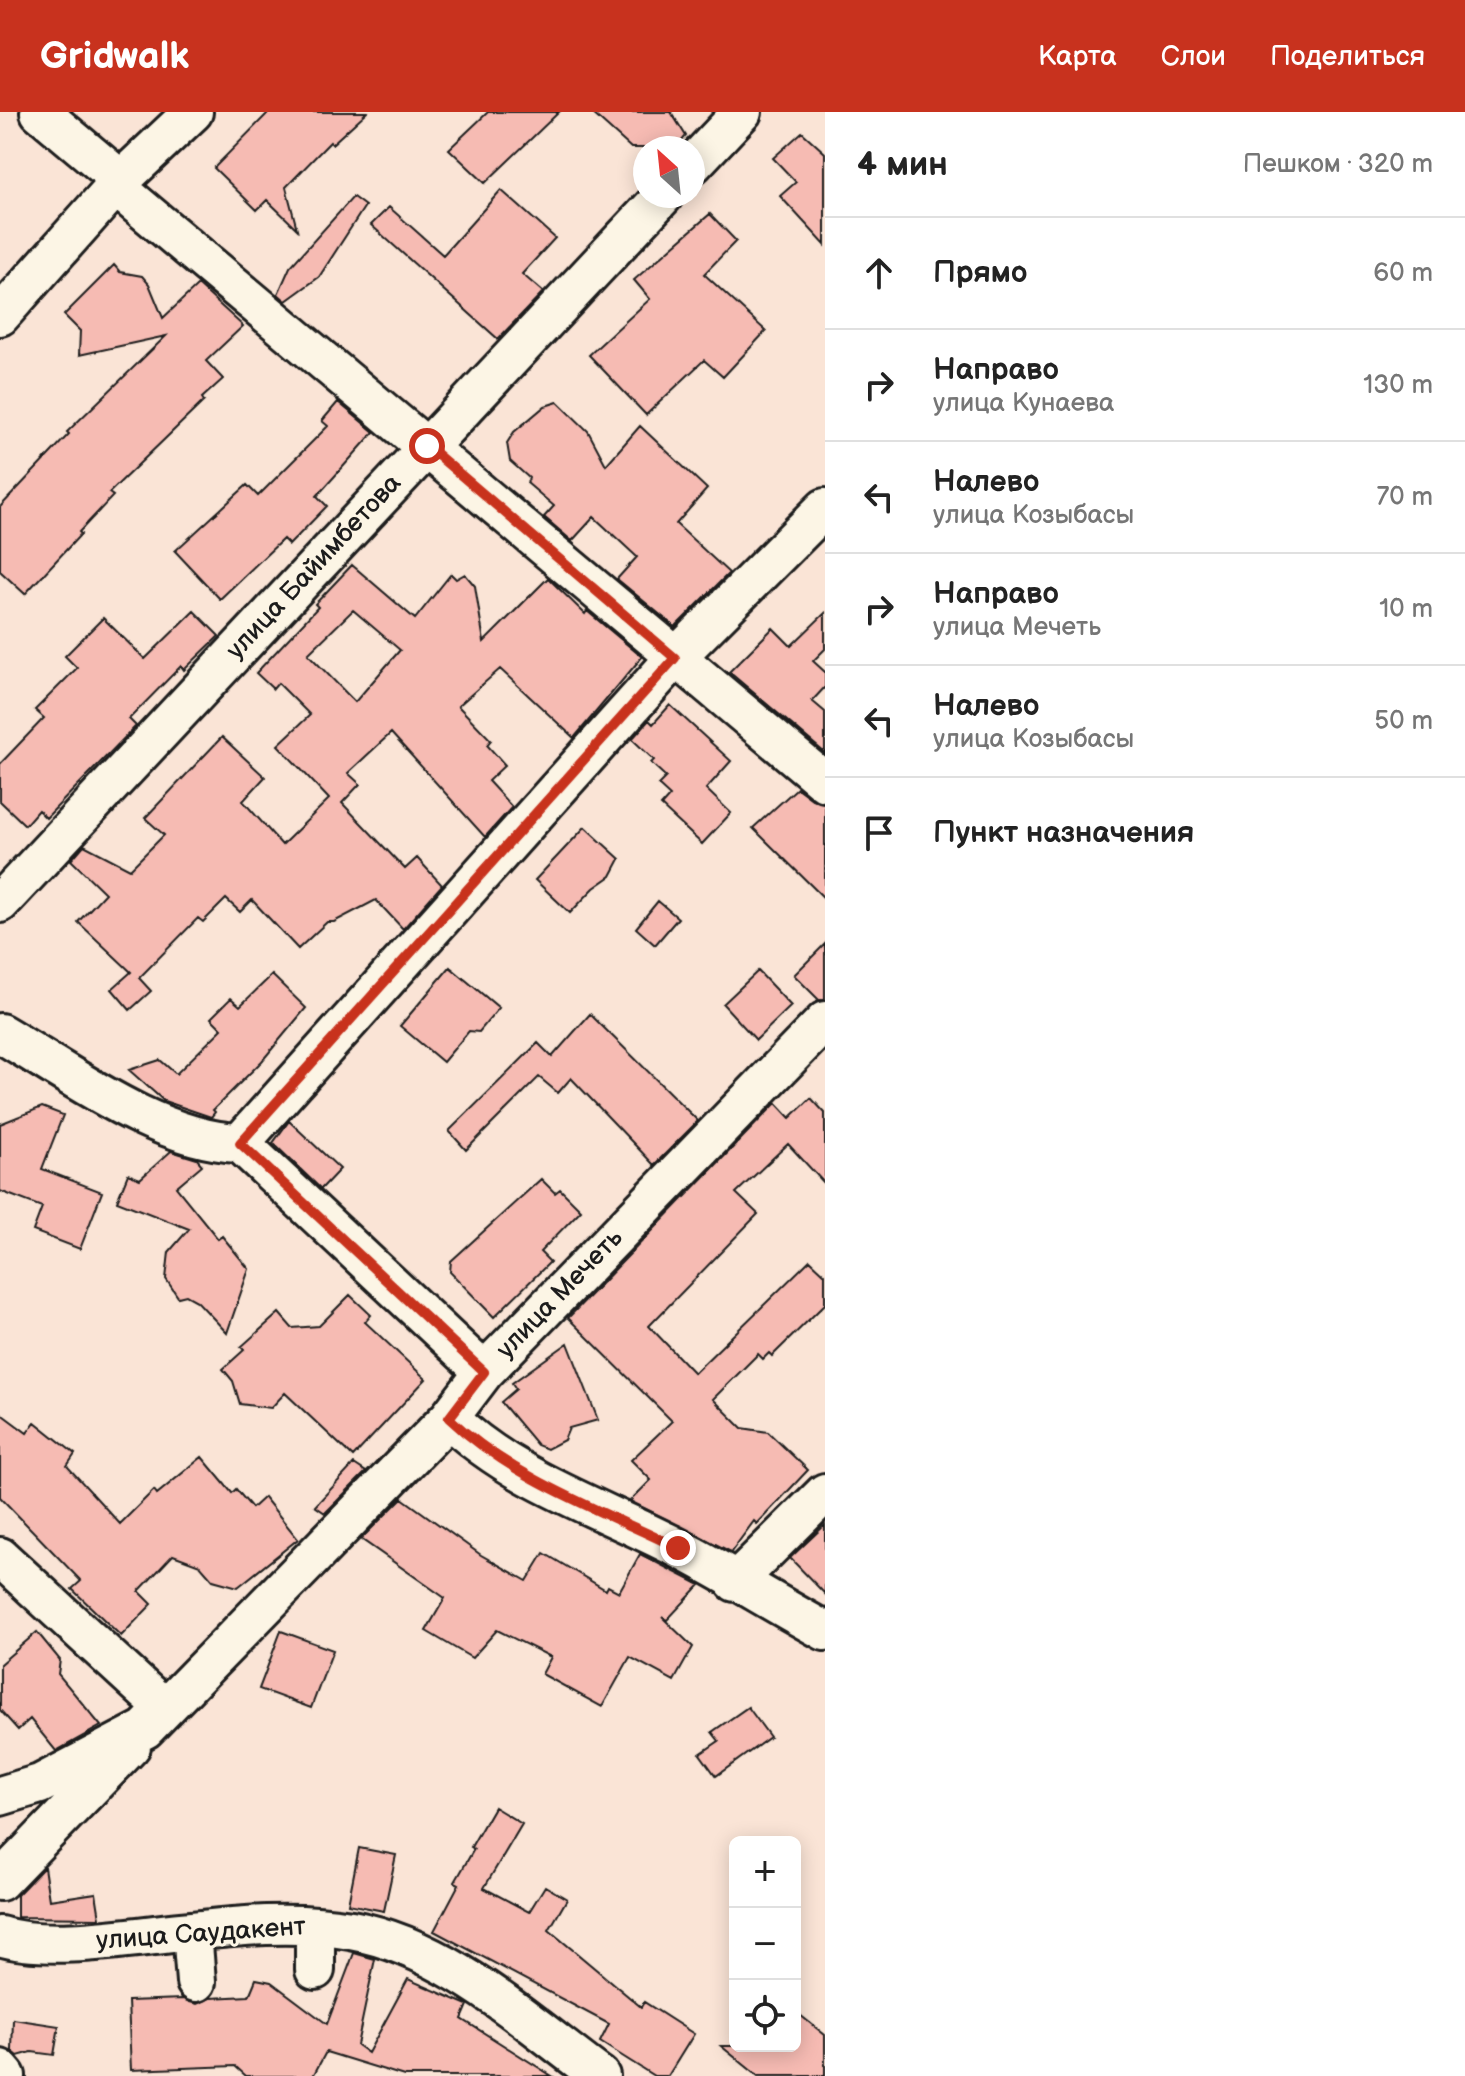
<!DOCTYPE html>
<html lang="ru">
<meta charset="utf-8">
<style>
body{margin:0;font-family:"Balsamiq Sans",sans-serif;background:#f6f6f6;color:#222}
.controls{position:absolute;right:24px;bottom:24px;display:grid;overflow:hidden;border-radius:12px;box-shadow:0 4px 20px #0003}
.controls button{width:72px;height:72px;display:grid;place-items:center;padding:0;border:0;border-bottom:2px solid #e0e0e0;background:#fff;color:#222;font:40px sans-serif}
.compass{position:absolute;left:633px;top:24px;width:72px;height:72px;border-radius:50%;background:#fff;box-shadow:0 4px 20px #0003;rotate:333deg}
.stop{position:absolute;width:24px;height:24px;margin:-18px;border:6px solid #c8321e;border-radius:50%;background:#fff}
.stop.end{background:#c8321e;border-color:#fff;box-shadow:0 2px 8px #0008}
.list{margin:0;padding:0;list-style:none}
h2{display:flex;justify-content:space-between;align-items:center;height:104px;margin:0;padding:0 32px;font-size:34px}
h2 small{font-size:26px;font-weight:400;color:#767676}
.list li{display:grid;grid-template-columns:52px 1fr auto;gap:24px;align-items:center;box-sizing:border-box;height:112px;padding:0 32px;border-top:2px solid #e0e0e0}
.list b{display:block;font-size:30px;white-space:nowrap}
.list p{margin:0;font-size:26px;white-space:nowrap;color:#767676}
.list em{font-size:26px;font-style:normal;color:#767676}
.icon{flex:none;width:44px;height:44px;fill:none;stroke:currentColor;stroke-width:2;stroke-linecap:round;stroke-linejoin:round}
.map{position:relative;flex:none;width:825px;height:1964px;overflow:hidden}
header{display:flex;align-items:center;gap:48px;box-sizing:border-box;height:112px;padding:0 40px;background:#c8321e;color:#fff}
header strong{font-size:38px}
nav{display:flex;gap:44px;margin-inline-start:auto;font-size:28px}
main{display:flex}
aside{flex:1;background:#fff}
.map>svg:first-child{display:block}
</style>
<header>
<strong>Gridwalk</strong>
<nav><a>Карта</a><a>Слои</a><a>Поделиться</a></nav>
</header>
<main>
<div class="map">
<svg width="825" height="1964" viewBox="0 0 825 1964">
<rect width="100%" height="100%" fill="#fae4d6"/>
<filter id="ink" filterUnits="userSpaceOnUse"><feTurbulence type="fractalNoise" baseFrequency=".0125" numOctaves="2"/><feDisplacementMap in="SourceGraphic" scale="16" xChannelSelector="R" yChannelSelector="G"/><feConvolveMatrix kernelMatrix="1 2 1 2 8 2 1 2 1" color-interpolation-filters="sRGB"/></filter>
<g filter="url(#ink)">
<!-- building -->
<path fill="#f6bbb3" stroke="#1c1c1c" stroke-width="2" fill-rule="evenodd" d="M269 0H367L332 32 330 30 286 75 297 117 267 88 257 98 214 56Z
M488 0H559L485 71 449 37Z
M591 0H671L686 24 676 36H631Z
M802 20 825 41V133L780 84 796 70 773 46Z
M501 78 555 126 522 162 543 180 498 227 371 113 389 95 443 143Z
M353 85 365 94 319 165 286 189 278 182 290 155Z
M710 102 736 129 704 162 766 219 723 265 704 248 646 303 589 243 650 187 634 168Z
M114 153 120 160 142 164 149 172 163 206 198 173 243 214 206 249 223 267 202 286 204 289 109 381 113 384 79 420 81 422 25 482 0 459V395L69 322 67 320 166 224 79 243 80 219 64 203Z
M338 290 374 320 317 384 327 394 289 433 283 427 220 487 175 439 247 373 258 384 328 314 322 309Z
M558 290 588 319 606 353 640 314 707 377 676 412 729 461 675 515 617 467 637 445 594 405 572 429 544 405 554 394 527 371 529 366 510 349 507 331 514 320 545 294Z
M352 453 415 507 451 462 456 467 465 462 475 474 484 530 548 466 585 502 587 499 642 545 574 626 500 557 458 594 491 628 487 633 505 653 488 669 512 695 485 725 391 621 348 661 360 672 342 691 405 757 417 746 442 773 403 817 376 788 334 810H327L298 837 252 788 240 800 226 787 203 810 198 806 139 866 151 879 130 898 112 877 131 860 78 810 105 781 71 748 84 733 130 757 164 723 145 706 222 625 265 665 243 689 282 733 329 687 278 633 310 603 278 571 273 577 256 561 318 495 315 492ZM353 498 400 538 355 590 308 542Z
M194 499 219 524 184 558 181 554 129 607 136 614 46 706 38 698 25 713 0 689V652L44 606 35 598 77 556 65 544 103 506 145 547Z
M825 501V537L813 549 825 560V575L812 589 825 600V641L729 560 773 516 791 534Z
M670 593 731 649 706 677 731 701 702 732 661 694 670 684 658 673 666 665 651 651 654 648 632 627 649 608 653 612Z
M797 676 812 687 825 691V787L753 716Z
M585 715 620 747 611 764 594 776 570 801 535 768Z
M658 789 678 806 655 833 636 816Z
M825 832V888H819L794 863Z
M450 855 499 896 479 920 469 919 443 950 400 914Z
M758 859 791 894 756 928 723 892Z
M272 863 306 896 262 949 213 998 215 1000 211 1005 164 989 129 958 160 948 176 962 222 917 211 906 231 886 240 894Z
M590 902 698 1009 654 1053 571 966 558 981 539 965 466 1038 449 1019 538 931 552 945Z
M811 986 825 1001V1072L788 1032 736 1081 758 1102 649 1214 694 1261 810 1148 825 1162V1192L772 1244 769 1241 763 1247 758 1242 713 1287 742 1316 768 1320 808 1358 757 1412 754 1409 731 1440 630 1389 651 1368 631 1348 672 1309 568 1206 776 991 790 1006Z
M42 995 63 1003 42 1057 102 1080 80 1137 33 1119 42 1095 0 1079V1012Z
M289 1009 340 1057 321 1077 273 1031Z
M171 1039 197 1047 202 1053 176 1075 218 1127 222 1124 249 1157 227 1221 197 1189 186 1183 178 1185 166 1167 169 1140 189 1117 117 1089 128 1062 140 1067Z
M541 1067 555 1081 560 1077 581 1098 540 1140 550 1150 494 1205 450 1160 451 1149Z
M350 1183 371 1203 365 1210 426 1267 353 1345 285 1281 271 1296 240 1292 233 1269 223 1257 244 1238 241 1235 279 1201 292 1216 319 1214Z
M568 1231 598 1308 569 1316 564 1328 547 1337 537 1333 501 1290 516 1277 512 1271Z
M0 1301 27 1321 35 1310 75 1342 67 1354 120 1412 154 1378 157 1382 202 1345 232 1381 236 1377 252 1396 264 1385 298 1427 238 1475 213 1468 200 1453 173 1443 139 1479 152 1492 121 1524 72 1477 81 1469 0 1385Z
M354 1352 366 1360 325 1401 315 1394Z
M402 1386 481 1443 527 1469 544 1441 606 1478 608 1474 619 1480 640 1442 700 1473 667 1508 662 1505 693 1535 674 1569 630 1545 602 1595 542 1562 551 1545 497 1518 472 1546 426 1519 445 1486 361 1427Z
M825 1413V1482L790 1446Z
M281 1519 333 1538 311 1596 259 1577Z
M37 1520 60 1548 58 1562 101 1614 56 1639 30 1607 18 1618 0 1598V1552Z
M748 1595 770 1625 716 1664 700 1642 719 1629 712 1620Z
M494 1695 522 1712 484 1776 529 1800 545 1774 567 1787 549 1818 641 1895 644 1890 694 1922 668 1964H654L600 1930 609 1912 434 1819 459 1772 455 1770 474 1737 471 1735Z
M359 1736 396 1743 384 1799 348 1792Z
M44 1755 49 1788 96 1781 100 1806 17 1805V1783Z
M354 1841 375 1847 357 1933 368 1941 408 1867 468 1893 462 1907 552 1964H404L326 1940 313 1964H246L235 1954 131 1958 128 1889 183 1887 197 1892 210 1886 249 1884 256 1867 271 1870 327 1912Z
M795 1899 825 1923V1964H758L721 1934H795Z
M13 1907 59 1914 54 1943 32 1940 18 1944 12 1939Z"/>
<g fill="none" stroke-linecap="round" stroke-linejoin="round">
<defs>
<path id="minor" d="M40 0 121 68
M693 52 742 0
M115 74 825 670
M0 204 121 68 193 0
M0 791 663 84
M0 921C70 962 157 1028 240 1031L675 546 825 396
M240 1031 484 1260
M449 1306C513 1368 599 1395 676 1435 727 1461 775 1492 825 1519
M0 1445 163 1595
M735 1470 825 1381
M0 1684 40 1672 145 1617 449 1306 484 1260 825 909
M0 1769 131 1634
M315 1814V1858
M192 1819 196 1870
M0 1824C48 1839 130 1825 181 1820 237 1814 295 1808 351 1818 446 1835 524 1908 600 1964
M0 1957 6 1964"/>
</defs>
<!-- minor casing -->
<use href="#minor" stroke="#1c1c1c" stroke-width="44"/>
<!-- minor -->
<use href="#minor" stroke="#fcf5e5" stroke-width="38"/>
</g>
</g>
<g fill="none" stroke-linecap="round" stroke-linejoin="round" filter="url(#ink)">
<!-- route -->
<path stroke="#c8321e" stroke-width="10" d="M427 334 675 546 240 1031 484 1260 449 1306C513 1367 600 1398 678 1436"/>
</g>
<g text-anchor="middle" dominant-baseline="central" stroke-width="6" stroke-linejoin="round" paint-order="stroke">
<!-- street labels -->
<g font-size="26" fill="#1c1c1c" stroke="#fcf5e5">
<text transform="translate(314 455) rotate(-47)">улица Байимбетова</text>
<text transform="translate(560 1182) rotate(-46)">улица Мечеть</text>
<text transform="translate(201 1822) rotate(-4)">улица Саудакент</text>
</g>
</g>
</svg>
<div class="controls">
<button>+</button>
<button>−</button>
<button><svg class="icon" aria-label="locate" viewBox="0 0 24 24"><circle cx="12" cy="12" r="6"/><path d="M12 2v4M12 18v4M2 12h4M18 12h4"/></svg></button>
</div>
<svg class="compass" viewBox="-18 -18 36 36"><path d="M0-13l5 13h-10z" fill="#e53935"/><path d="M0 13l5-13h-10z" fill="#767676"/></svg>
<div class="stop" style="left:427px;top:334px"></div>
<div class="stop end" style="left:678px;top:1436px"></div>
</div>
<aside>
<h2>4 мин<small>Пешком · 320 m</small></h2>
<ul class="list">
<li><svg class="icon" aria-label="ahead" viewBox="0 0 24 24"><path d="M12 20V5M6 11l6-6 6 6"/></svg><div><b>Прямо</b></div><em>60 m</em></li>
<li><svg class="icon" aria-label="right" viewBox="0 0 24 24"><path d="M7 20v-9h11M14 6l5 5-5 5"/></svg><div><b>Направо</b><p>улица Кунаева</p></div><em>130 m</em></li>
<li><svg class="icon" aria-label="left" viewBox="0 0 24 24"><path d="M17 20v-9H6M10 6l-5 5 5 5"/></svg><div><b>Налево</b><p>улица Козыбасы</p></div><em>70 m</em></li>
<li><svg class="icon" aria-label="right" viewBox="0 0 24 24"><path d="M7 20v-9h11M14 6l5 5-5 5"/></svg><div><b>Направо</b><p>улица Мечеть</p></div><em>10 m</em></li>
<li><svg class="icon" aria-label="left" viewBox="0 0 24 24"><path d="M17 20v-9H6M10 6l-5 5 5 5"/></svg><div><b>Налево</b><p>улица Козыбасы</p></div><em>50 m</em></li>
<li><svg class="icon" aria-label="arrive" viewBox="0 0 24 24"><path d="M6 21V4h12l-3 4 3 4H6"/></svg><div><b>Пункт назначения</b></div></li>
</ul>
</aside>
</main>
